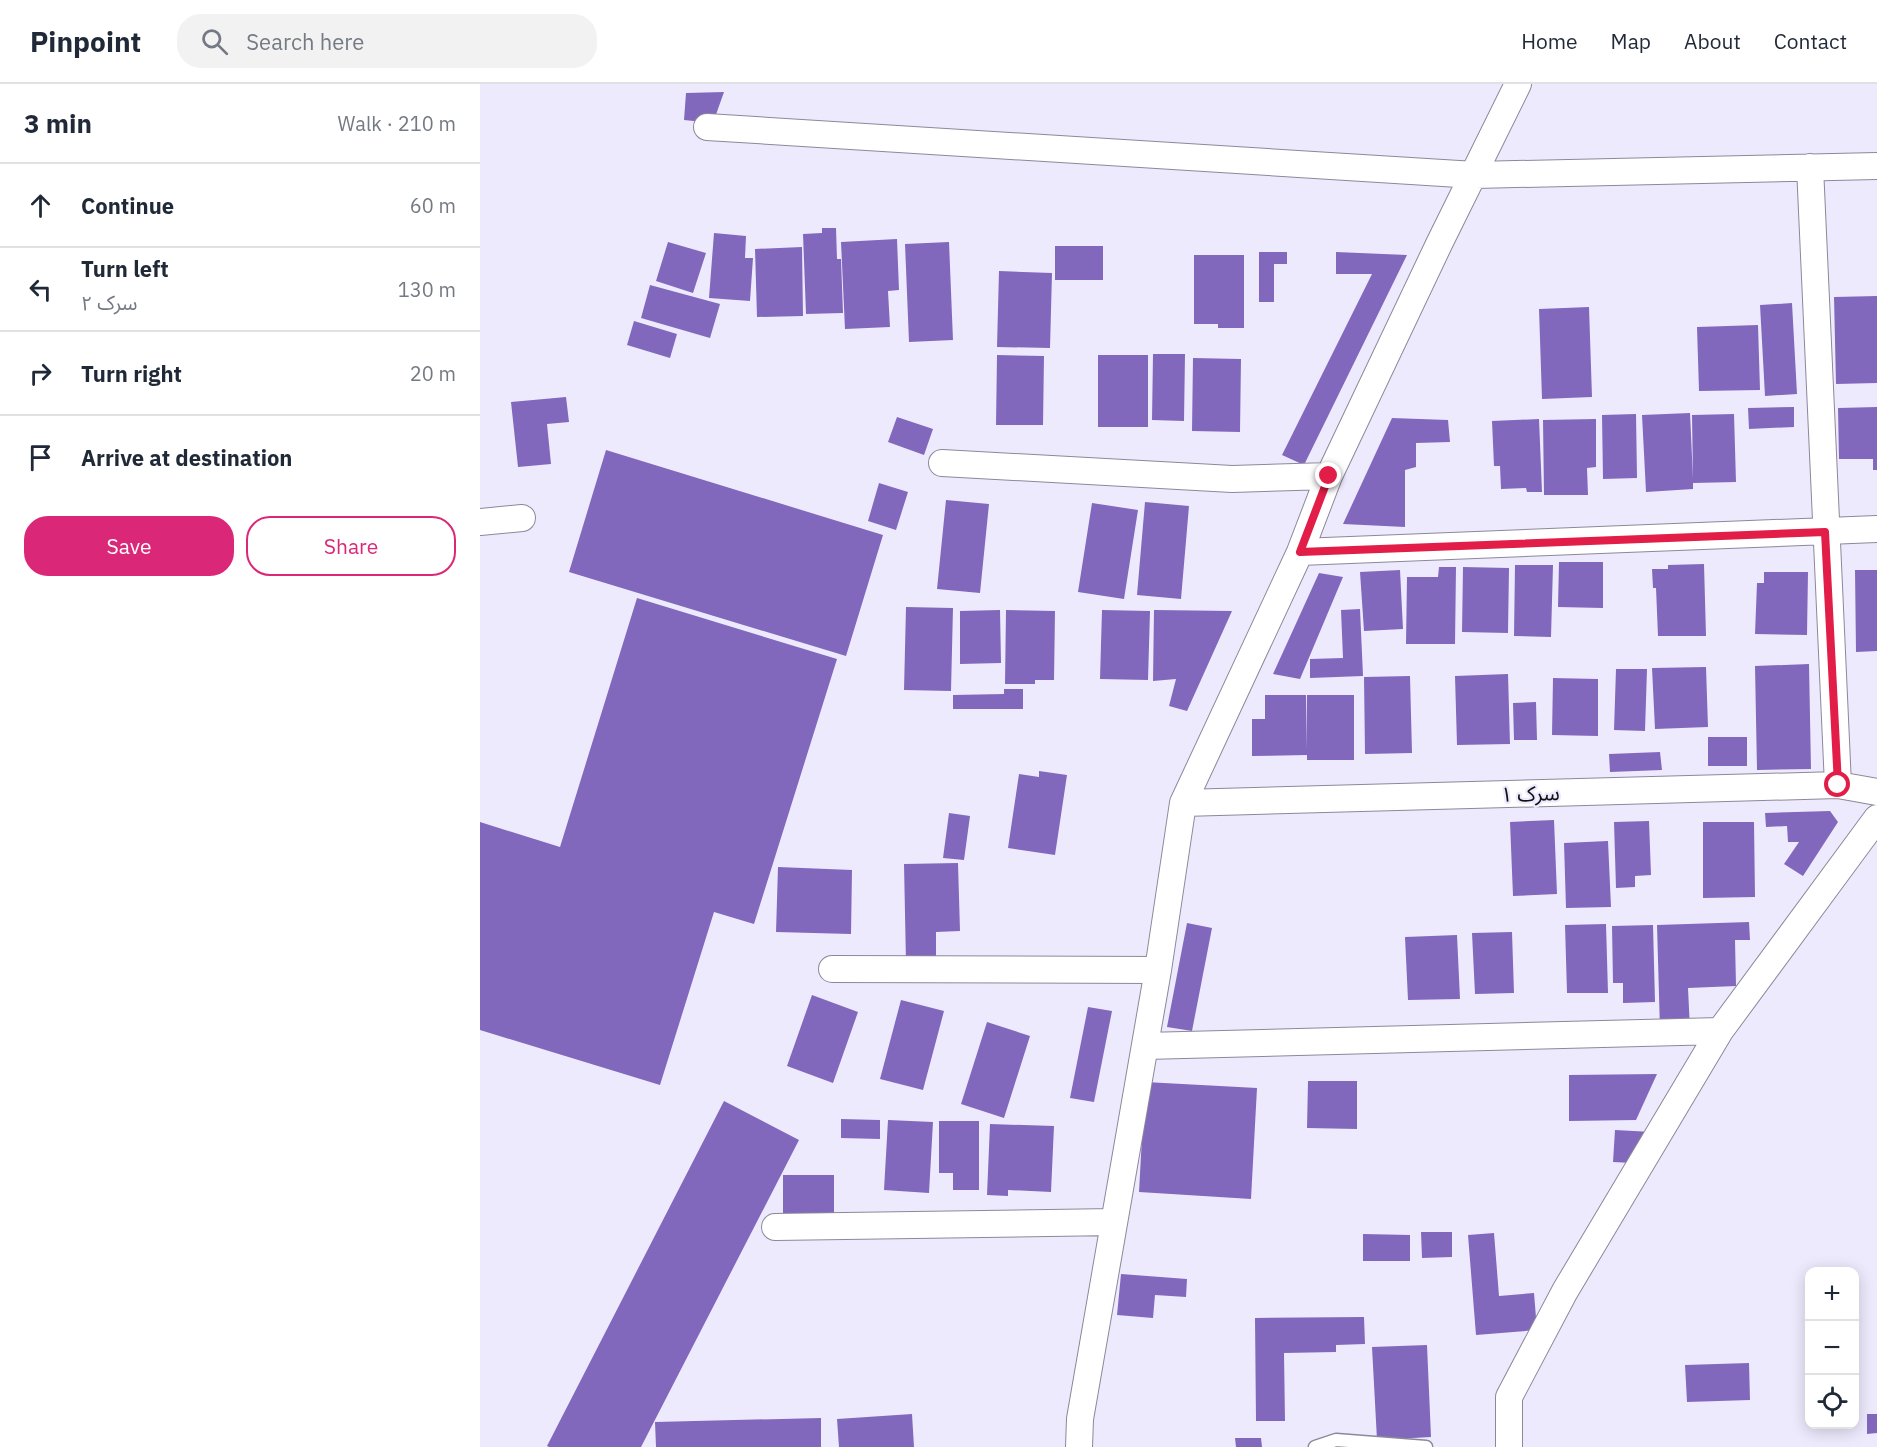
<!DOCTYPE html>
<meta charset="utf-8">
<style>
body{margin:0;font-family:"IBM Plex Sans","Noto Sans Arabic",sans-serif;background:#f2f2f3;color:#1f2937}
.controls{position:absolute;right:18px;bottom:18px;display:grid;overflow:hidden;border-radius:12px;box-shadow:0 3px 15px #0003}
.controls button{width:54px;height:54px;display:grid;place-items:center;padding:0;border:0;border-bottom:2px solid #e0e1e3;background:#fff;color:#1f2937;font:30px sans-serif}
.stop{position:absolute;width:18px;height:18px;margin:-14px;border:4px solid #e11d48;border-radius:50%;background:#fff}
.stop.end{background:#e11d48;border-color:#fff;box-shadow:0 2px 6px #0008}
.list{margin:0;padding:0;list-style:none}
h2{display:flex;justify-content:space-between;align-items:center;height:78px;margin:0;padding:0 24px;font-size:26px}
h2 small{font-size:20px;font-weight:400;color:#747a83}
.list li{display:grid;grid-template-columns:39px 1fr auto;gap:18px;align-items:center;box-sizing:border-box;height:84px;padding:0 24px;border-top:2px solid #e0e1e3}
.list b{display:block;font-size:22px;white-space:nowrap}
.list p{margin:0;font-size:20px;white-space:nowrap;color:#747a83}
.list em{font-size:20px;font-style:normal;color:#747a83}
.actions{display:flex;gap:12px;padding:18px 24px}
.actions a{flex:1;padding:14px 0;border:2px solid #db2777;border-radius:24px;text-align:center;font-size:21px;color:#db2777}
.actions .main{background:#db2777;color:#fff}
.icon{flex:none;width:33px;height:33px;fill:none;stroke:currentColor;stroke-width:2;stroke-linecap:round;stroke-linejoin:round}
.map{position:relative;flex:none;width:1397px;height:1363px;overflow:hidden}
header{display:flex;align-items:center;gap:36px;box-sizing:border-box;height:84px;padding:0 30px;background:#fff;border-bottom:2px solid #e0e1e3}
header strong{font-size:28px}
nav{display:flex;gap:33px;margin-inline-start:auto;font-size:21px}
.search{width:420px;height:54px;background:#f2f2f3;display:flex;align-items:center;gap:15px;box-sizing:border-box;padding:0 21px;border-radius:24px;color:#747a83;font-size:22px}
main{display:flex}
aside{flex:1;background:#fff}
.map>svg:first-child{display:block}
</style>
<header>
<strong>Pinpoint</strong>
<div class="search"><svg class="icon" aria-label="search" viewBox="0 0 24 24"><circle cx="10" cy="10" r="6"/><path d="M15 15l6 6"/></svg>Search here</div>
<nav><a>Home</a><a>Map</a><a>About</a><a>Contact</a></nav>
</header>
<main>
<aside>
<h2>3 min<small>Walk · 210 m</small></h2>
<ul class="list">
<li><svg class="icon" aria-label="ahead" viewBox="0 0 24 24"><path d="M12 20V5M6 11l6-6 6 6"/></svg><div><b>Continue</b></div><em>60 m</em></li>
<li><svg class="icon" aria-label="left" viewBox="0 0 24 24"><path d="M17 20v-9H6M10 6l-5 5 5 5"/></svg><div><b>Turn left</b><p>سرک ۲</p></div><em>130 m</em></li>
<li><svg class="icon" aria-label="right" viewBox="0 0 24 24"><path d="M7 20v-9h11M14 6l5 5-5 5"/></svg><div><b>Turn right</b></div><em>20 m</em></li>
<li><svg class="icon" aria-label="arrive" viewBox="0 0 24 24"><path d="M6 21V4h12l-3 4 3 4H6"/></svg><div><b>Arrive at destination</b></div></li>
</ul>
<div class="actions"><a class="main">Save</a><a>Share</a></div>
</aside>
<div class="map">
<svg width="1397" height="1363" viewBox="0 0 1397 1363">
<rect width="100%" height="100%" fill="#eeeafd"/>
<!-- building -->
<path fill="#8168bd" d="M244 8 233 39 204 36 206 9Z
M342 144H356L357 175H361L363 229 326 230 323 150 342 149Z
M234 149 266 152 265 174H273L270 217 229 214Z
M417 155 419 206 408 207 410 243 365 245 361 158Z
M188 158 226 169 213 209 176 197Z
M469 158 473 256 429 258 425 160Z
M575 162H623V196H575Z
M322 163 323 232 277 233 275 165Z
M779 168H807V180H794V218H779Z
M856 168 927 171 824 381 802 371 892 190H856Z
M714 171H764V244H738V240H714Z
M519 187 572 189 570 264 517 263Z
M170 201 240 220 230 254 161 234Z
M1397 212V299L1356 300 1354 213Z
M1312 219 1317 310 1285 312 1280 221Z
M1109 223 1112 313 1062 315 1059 225Z
M154 237 197 250 190 274 147 261Z
M1278 241 1280 306 1219 307 1217 243Z
M673 270H705L704 337 672 336Z
M517 271 564 272 563 341H516Z
M618 271H668V343H618Z
M713 274 761 275 760 348 712 347Z
M86 313 89 338 67 340 71 380 38 383 31 318Z
M1314 323V343L1269 345 1268 324Z
M1397 323V386H1393V375H1359L1358 324Z
M1210 329 1213 395 1212 331 1254 330 1256 398 1213 399V405L1166 408 1162 331Z
M1156 330 1157 394 1123 395 1122 331Z
M417 333 453 345 444 371 408 358Z
M912 334 968 336 970 358 936 359V383L925 386V443L863 440Z
M1059 335 1062 408H1047L1046 404 1021 405 1020 382H1014L1012 337Z
M1116 335V383L1107 384 1108 411H1064L1063 336Z
M126 366 403 451 366 572 89 488Z
M399 399 428 408 416 446 388 437Z
M466 416 509 420 500 509 457 505Z
M665 418 709 422 701 515 657 511Z
M612 419 658 426 644 515 598 508Z
M1079 478H1123V524L1078 523Z
M1224 480 1226 552H1178L1176 504H1173L1172 485H1188V481Z
M1035 481H1073L1071 553 1034 552Z
M959 483H976L975 560H926L927 493H958Z
M983 483 1029 484 1028 549 982 548Z
M920 486 923 545 884 547 880 488Z
M1375 486H1397V567L1376 568Z
M1284 488H1328L1327 551 1275 550 1277 499H1284Z
M839 489 863 493 820 595 793 590Z
M157 514 357 575 274 840 234 828 180 1001 0 946V738L80 763Z
M426 523 473 524 471 607 424 606Z
M880 525 883 592 830 594V575L863 574 861 526Z
M520 526 521 579 480 580V527Z
M526 526 575 527 574 596H555V600H525Z
M622 526 670 527 668 596 620 595Z
M674 526 752 527 707 627 689 622 696 595 673 597Z
M1329 580 1331 685 1277 686 1275 582Z
M1226 583 1228 643 1175 645 1172 584Z
M1136 585H1167L1165 647 1134 646Z
M1028 590 1030 660 977 661 975 592Z
M930 592 932 669 885 670 884 593Z
M1073 594 1118 595V652L1072 651Z
M524 605H543V625H473V611L524 610Z
M785 611H826L827 666V611H874V676H827V671L772 672V635H785Z
M1056 618 1057 656H1034L1033 619Z
M1228 653H1267V682H1228Z
M1180 668 1182 686 1130 688 1129 670Z
M559 687 587 691 575 771 528 764 539 690 559 693Z
M1350 727 1358 738 1323 792 1304 780 1319 758H1308L1307 742 1286 743 1285 729Z
M469 729 490 732 484 776 463 774Z
M1074 736 1077 810 1033 812 1030 738Z
M1169 737 1171 791 1155 792V803L1136 804 1134 738Z
M1223 738H1274L1275 813 1223 814Z
M1128 757 1131 823 1086 824 1084 759Z
M478 779 480 847 456 848V879H426L424 780Z
M298 783 372 786 371 850 296 848Z
M1269 838 1270 856H1255L1256 902 1208 904 1210 945 1180 946 1177 841Z
M707 839 732 844 712 947 687 943Z
M1126 840 1128 909H1087L1085 841Z
M1173 841 1175 918 1143 919V899H1133L1132 842Z
M1032 848 1034 909 995 910 992 849Z
M977 851 980 915 928 916 925 853Z
M332 911 378 928 353 999 307 982Z
M421 916 464 927 443 1006 400 995Z
M608 923 632 927 614 1018 590 1014Z
M507 938 550 952 524 1034 481 1020Z
M1177 990 1156 1036 1089 1037V991Z
M828 997H877V1045L827 1044Z
M665 998 777 1004 771 1115 659 1108Z
M244 1017 319 1056 161 1363H69L67 1362Z
M361 1035 400 1036V1055L361 1054Z
M408 1036 453 1038 449 1109 404 1106Z
M459 1037H499V1106H473V1089H459Z
M510 1040 574 1042 571 1108 528 1106V1112L507 1111Z
M1135 1046 1172 1048 1153 1079 1133 1078Z
M303 1091H354V1132H303Z
M941 1148H972V1173L942 1174Z
M1014 1149 1019 1212 1054 1209 1057 1246 996 1251 988 1151Z
M883 1150 930 1151V1177H883Z
M641 1190 707 1195 706 1213 675 1211 673 1234 637 1231Z
M884 1233 885 1260 856 1261V1268L804 1269 805 1337H776L775 1234Z
M947 1261 951 1353 897 1356 892 1263Z
M1269 1279 1270 1316 1207 1318 1205 1281Z
M432 1330 434 1363H359L357 1335Z
M1387 1330H1397V1349L1387 1350Z
M341 1334V1363H176L175 1338Z
M755 1354H781L782 1363H756Z"/>
<g fill="none" stroke-linecap="round" stroke-linejoin="round">
<defs>
<path id="service" d="M835 1363 856 1356 946 1363"/>
<path id="minor" d="M227 43 995 91 1397 82
M1330 83 1358 701
M462 379 752 395 849 392
M0 438 42 434
M820 468 1397 445
M703 719 1358 701 1397 708
M352 885 678 886
M665 962 1240 947
M295 1143 634 1138
M599 1363 600 1335 678 886 703 719 820 468 849 392 959 160 1038 0
M1029 1363V1313L1085 1207 1240 947 1397 734"/>
</defs>
<!-- service casing -->
<use href="#service" stroke="#8c8899" stroke-width="15"/>
<!-- minor casing -->
<use href="#minor" stroke="#8c8899" stroke-width="28"/>
<!-- service -->
<use href="#service" stroke="#fff" stroke-width="12"/>
<!-- minor -->
<use href="#minor" stroke="#fff" stroke-width="26"/>
</g>
<g fill="none" stroke-linecap="round" stroke-linejoin="round">
<!-- route -->
<path stroke="#e11d48" stroke-width="8" d="M849 392 820 468 1345 448 1358 701"/>
</g>
<g text-anchor="middle" dominant-baseline="central" stroke-width="4.5" stroke-linejoin="round" paint-order="stroke">
<!-- street labels -->
<g font-size="21" fill="#111016" stroke="#eeeafd">
<text transform="translate(1050 709) rotate(-2)">سرک ۱</text>
</g>
</g>
</svg>
<div class="controls">
<button>+</button>
<button>−</button>
<button><svg class="icon" aria-label="locate" viewBox="0 0 24 24"><circle cx="12" cy="12" r="6"/><path d="M12 2v4M12 18v4M2 12h4M18 12h4"/></svg></button>
</div>
<div class="stop" style="left:1358px;top:701px"></div>
<div class="stop end" style="left:849px;top:392px"></div>
</div>
</main>
